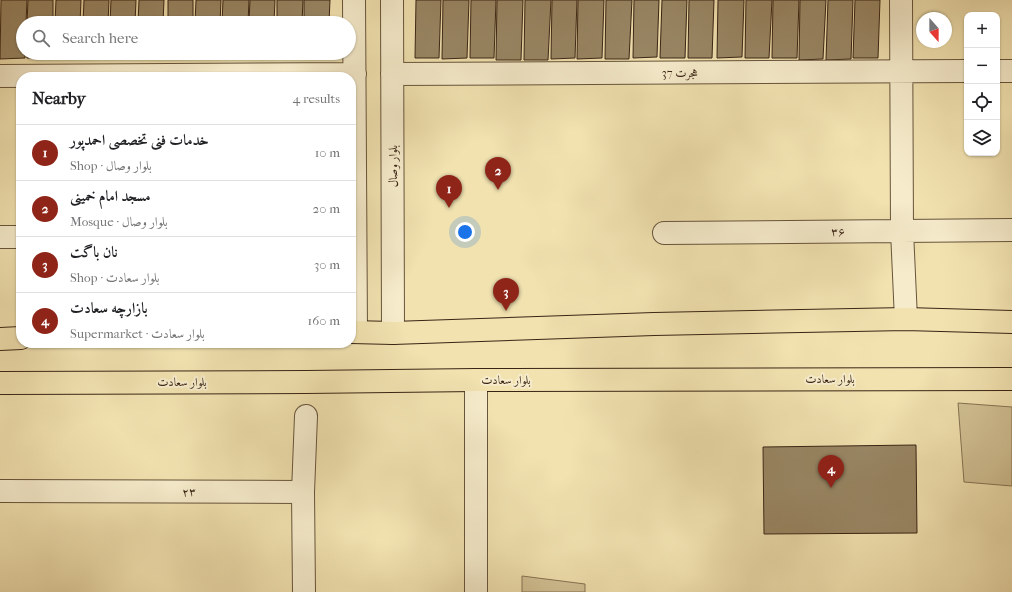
<!DOCTYPE html>
<meta charset="utf-8">
<style>
body{margin:0;font-family:"IM FELL French Canon",Amiri,serif;background:#f6f6f6;color:#202124}
.controls{position:absolute;right:12px;top:12px;display:grid;overflow:hidden;border-radius:8px;box-shadow:0 1px 3px #0004}
.controls button{width:36px;height:36px;display:grid;place-items:center;padding:0;border:0;border-bottom:1px solid #e0e0e0;background:#fff;color:#202124;font:20px sans-serif}
.compass{position:absolute;left:916px;top:12px;width:36px;height:36px;border-radius:50%;background:#fff;box-shadow:0 1px 3px #0004;rotate:159deg}
.you{position:absolute;left:465px;top:232px;width:14px;height:14px;margin:-10px;border:3px solid #fff;border-radius:50%;background:#1a73e8;box-shadow:0 0 0 6px #1a73e833}
.badge{display:grid;place-items:center;width:26px;height:26px;border-radius:50%;background:#8f2418;color:#fff;font-size:13px;font-weight:700}
.pin{position:absolute;translate:-50% -33px;filter:drop-shadow(0 1px 2px #0008)}
.pin::after{content:'';position:absolute;top:21px;width:14px;height:12px;background:inherit;clip-path:polygon(0 0,100% 0,50% 100%)}
.list{margin:0;padding:0;list-style:none}
h2{display:flex;justify-content:space-between;align-items:center;height:52px;margin:0;padding:0 16px;font-size:17px}
h2 small{font-size:13px;font-weight:400;color:#757577}
.list li{display:grid;grid-template-columns:26px 1fr auto;gap:12px;align-items:center;box-sizing:border-box;height:56px;padding:0 16px;border-top:1px solid #e0e0e0}
.list b{display:block;font-size:15px;white-space:nowrap}
.list p{margin:0;font-size:13px;white-space:nowrap;color:#757577}
.list em{font-size:13px;font-style:normal;color:#757577}
.icon{flex:none;width:22px;height:22px;fill:none;stroke:currentColor;stroke-width:2;stroke-linecap:round;stroke-linejoin:round}
.map{position:relative;flex:none;width:1012px;height:592px;overflow:hidden}
.search{position:absolute;background:#fff;box-shadow:0 1px 3px #0004;left:16px;top:16px;width:340px;height:44px;display:flex;align-items:center;gap:10px;box-sizing:border-box;padding:0 14px;border-radius:22px;color:#757577;font-size:15px}
.panel{position:absolute;background:#fff;box-shadow:0 1px 3px #0004;left:16px;top:72px;width:340px;height:276px;border-radius:16px}
.map>svg:first-child{display:block}
</style>
<div class="map">
<svg width="1012" height="592" viewBox="0 0 1012 592">
<rect width="100%" height="100%" fill="#f1e2b0"/>
<filter id="stains"><feTurbulence type="fractalNoise" baseFrequency=".005" numOctaves="4"/><feColorMatrix values="0 0 0 0 .2 0 0 0 0 .09 0 0 0 0 .02 0 0 0 .5 -.17"/></filter>
<radialGradient id="worn" r=".72"><stop offset=".6" stop-color="#630" stop-opacity="0"/><stop offset="1" stop-color="#630" stop-opacity=".3"/></radialGradient>
<!-- green -->
<path fill="#d2c295" stroke="#867354" d="M958 403 1012 407V486L964 482Z
M522 576 585 584V592H522Z"/>
<!-- building -->
<path fill="#998765" stroke="#392414" d="M1 0H27L26 23H23V53H25V58L0 59Z
M28 0H53V23H27Z
M56 0H81L80 23H55Z
M84 0H109L108 23H83Z
M111 0H136L135 23H110Z
M139 0H164L163 23H138Z
M168 0H193V23H168Z
M196 0H221L220 23H195Z
M223 0H249L248 23H222Z
M250 0H275L274 23H249Z
M277 0H303L302 23H277Z
M304 0H330L329 23H304Z
M416 0H441L439 58H415Z
M443 0H469L467 58 442 59Z
M471 0H496L494 58H470Z
M497 0H523L521 60H496Z
M525 0H551L548 60H524Z
M552 0H577L575 58 551 59Z
M578 0H604L602 58 577 59Z
M606 0H632L629 59H605Z
M634 0H659L657 57 633 58Z
M662 0H687L685 58H660Z
M689 0H714L712 58H688Z
M718 0H744L742 57 717 58Z
M746 0H772L769 58H745Z
M773 0H799L797 58H772Z
M800 0H826L823 59 799 60Z
M828 0H853L851 59 826 60Z
M855 0H880L878 58H853Z
M27 53H51V58H27Z
M55 53H79V58H54Z
M82 53H107V57H82Z
M110 53H134V57L110 58Z
M137 53H162V57L137 58Z
M167 53H192L191 57 167 58Z
M194 53H219V57L194 58Z
M222 53H247V58H222Z
M248 53H273V59H248Z
M276 53H301L300 59H276Z
M303 53H328V58H303Z
M916 445 917 533 764 534 763 447Z"/>
<g fill="none" stroke-linecap="round" stroke-linejoin="round">
<defs>
<path id="minor" d="M354 0 356 332
M392 0 393 333
M901 0 902 231 906 319
M997 71H1012
M392 74 967 71
M0 76 355 74
M664 233 1012 230
M0 237H21
M476 380V592
M0 491 303 492 306 416
M303 492 304 592"/>
<path id="major" d="M351 332 393 333 654 324 906 319 1012 322
M0 339 21 338
M0 383 306 382 476 380 1012 379"/>
</defs>
<!-- minor casing -->
<use href="#minor" stroke="#67543b" stroke-width="24"/>
<!-- major casing -->
<use href="#major" stroke="#392414" stroke-width="24"/>
<!-- minor -->
<use href="#minor" stroke="#f6eccc" stroke-width="22"/>
<!-- major -->
<use href="#major" stroke="#f1e2b0" stroke-width="22"/>
</g>
<g text-anchor="middle" dominant-baseline="central" stroke-width="4" stroke-linejoin="round" paint-order="stroke">
<!-- street labels -->
<g font-size="12" fill="#392414" stroke="#f6eccc">
<text x="680" y="73">هجرت 37</text>
<text transform="translate(393 166) rotate(-90)">بلوار وصال</text>
<text x="838" y="232">۳۶</text>
<text x="830" y="379">بلوار سعادت</text>
<text x="506" y="380">بلوار سعادت</text>
<text x="182" y="382">بلوار سعادت</text>
<text x="189" y="492">۲۳</text>
</g>
</g>
<rect width="100%" height="100%" filter="url(#stains)"/>
<rect width="100%" height="100%" fill="url(#worn)"/>
</svg>
<div class="controls">
<button>+</button>
<button>−</button>
<button><svg class="icon" aria-label="locate" viewBox="0 0 24 24"><circle cx="12" cy="12" r="6"/><path d="M12 2v4M12 18v4M2 12h4M18 12h4"/></svg></button>
<button><svg class="icon" aria-label="layers" viewBox="0 0 24 24"><path d="M12 4l9 5-9 5-9-5zM3 14l9 5 9-5"/></svg></button>
</div>
<svg class="compass" viewBox="-18 -18 36 36"><path d="M0-13l5 13h-10z" fill="#e53935"/><path d="M0 13l5-13h-10z" fill="#757577"/></svg>
<div class="you"></div>
<div class="pin badge" style="left:449px;top:208px">1</div>
<div class="pin badge" style="left:498px;top:190px">2</div>
<div class="pin badge" style="left:506px;top:311px">3</div>
<div class="pin badge" style="left:831px;top:488px">4</div>
<div class="search"><svg class="icon" aria-label="search" viewBox="0 0 24 24"><circle cx="10" cy="10" r="6"/><path d="M15 15l6 6"/></svg>Search here</div>
<section class="panel">
<h2>Nearby<small>4 results</small></h2>
<ul class="list">
<li><span class="badge">1</span><div><b>خدمات فنی تخصصی احمدپور</b><p>Shop · بلوار وصال</p></div><em>10 m</em></li>
<li><span class="badge">2</span><div><b>مسجد امام خمینی</b><p>Mosque · بلوار وصال</p></div><em>20 m</em></li>
<li><span class="badge">3</span><div><b>نان باگت</b><p>Shop · بلوار سعادت</p></div><em>30 m</em></li>
<li><span class="badge">4</span><div><b>بازارچه سعادت</b><p>Supermarket · بلوار سعادت</p></div><em>160 m</em></li>
</ul>
</section>
</div>
